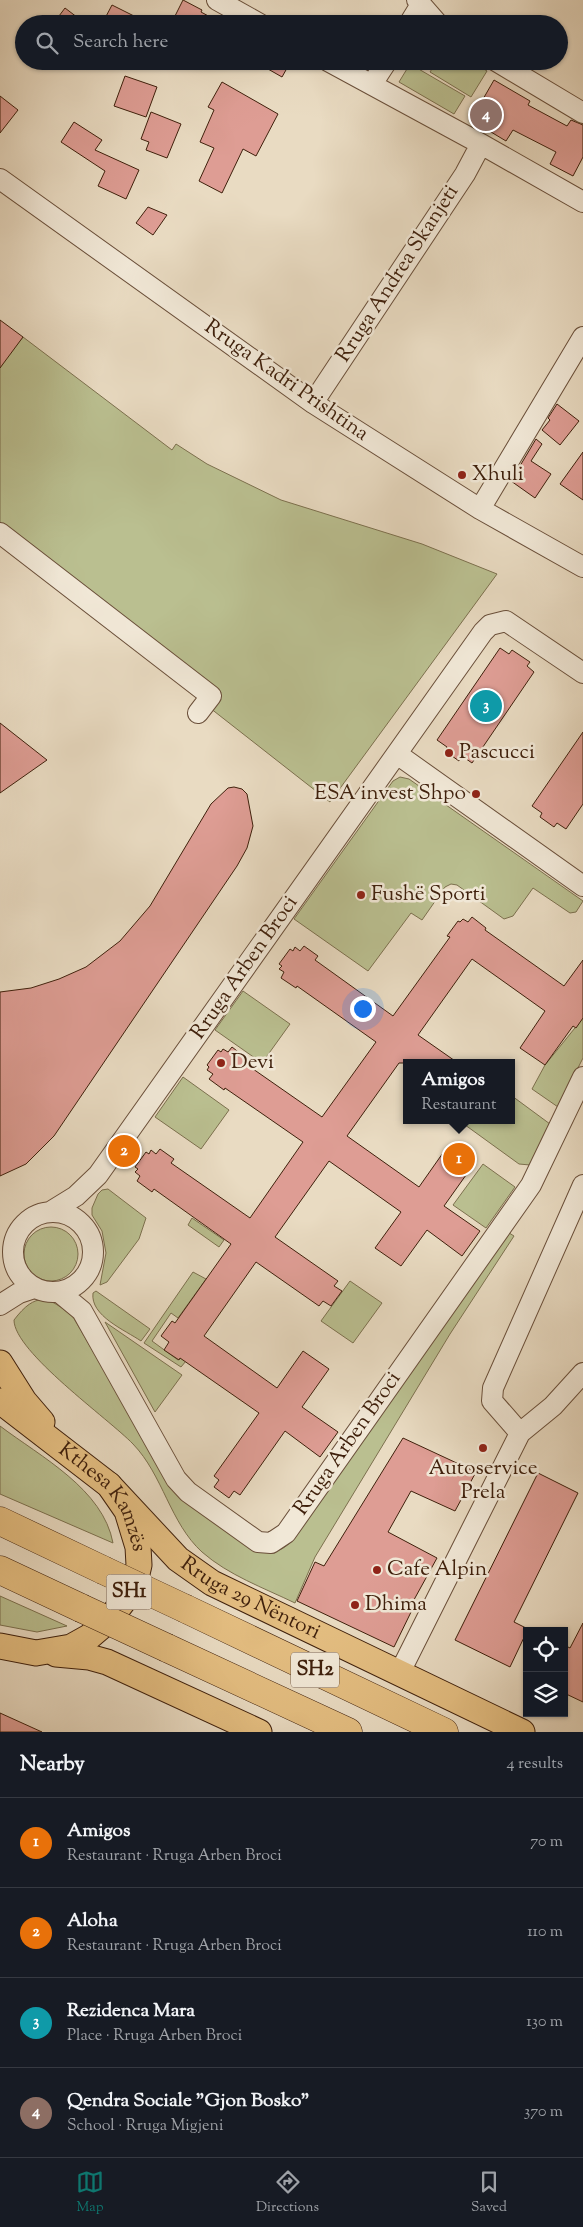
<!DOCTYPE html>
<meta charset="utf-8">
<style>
body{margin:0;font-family:"Sorts Mill Goudy",serif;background:#242831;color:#f1f3f6}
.controls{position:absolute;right:15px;bottom:15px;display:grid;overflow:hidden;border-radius:0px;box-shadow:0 1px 4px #0004}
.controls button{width:45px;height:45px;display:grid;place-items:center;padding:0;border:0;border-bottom:1px solid #363941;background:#171b24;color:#f1f3f6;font:25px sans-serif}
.you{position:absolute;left:362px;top:1008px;width:18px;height:18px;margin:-12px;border:4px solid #fff;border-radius:50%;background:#1a73e8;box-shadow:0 0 0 8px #1a73e833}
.badge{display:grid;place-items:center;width:32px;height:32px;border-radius:50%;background:#0f766e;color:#fff;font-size:16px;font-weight:700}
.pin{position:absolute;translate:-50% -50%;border:2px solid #fff;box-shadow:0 1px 5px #0006}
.popup{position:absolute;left:403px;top:1059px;width:112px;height:65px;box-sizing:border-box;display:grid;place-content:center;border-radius:0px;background:#171b24;filter:drop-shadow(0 1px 4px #0005);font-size:16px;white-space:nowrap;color:#9ea1a6}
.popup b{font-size:19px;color:#f1f3f6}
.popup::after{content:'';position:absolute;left:50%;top:100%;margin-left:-10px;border:10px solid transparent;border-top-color:#171b24}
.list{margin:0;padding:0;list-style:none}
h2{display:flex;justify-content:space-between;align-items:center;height:65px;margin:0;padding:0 20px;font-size:21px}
h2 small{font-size:16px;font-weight:400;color:#9ea1a6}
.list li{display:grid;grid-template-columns:32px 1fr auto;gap:15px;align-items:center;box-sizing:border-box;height:90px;padding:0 20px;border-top:1px solid #363941}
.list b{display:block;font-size:19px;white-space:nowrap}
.list p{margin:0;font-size:16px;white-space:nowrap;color:#9ea1a6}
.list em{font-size:16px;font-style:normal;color:#9ea1a6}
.icon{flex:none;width:28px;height:28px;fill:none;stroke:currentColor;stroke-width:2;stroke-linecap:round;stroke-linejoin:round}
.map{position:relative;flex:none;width:583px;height:1732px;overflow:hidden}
.search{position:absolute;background:#171b24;box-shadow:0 1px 4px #0004;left:15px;right:15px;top:15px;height:55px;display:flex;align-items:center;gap:12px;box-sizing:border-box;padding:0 18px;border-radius:28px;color:#9ea1a6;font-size:19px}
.sheet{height:425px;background:#171b24}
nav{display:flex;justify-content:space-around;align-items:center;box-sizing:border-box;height:70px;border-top:1px solid #363941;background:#171b24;font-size:14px;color:#9ea1a6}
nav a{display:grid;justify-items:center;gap:2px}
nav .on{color:#0f766e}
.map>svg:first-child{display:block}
</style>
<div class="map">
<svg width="583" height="1732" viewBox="0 0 583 1732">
<rect width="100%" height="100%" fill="#e9dbc2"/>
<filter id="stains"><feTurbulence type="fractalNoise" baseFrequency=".004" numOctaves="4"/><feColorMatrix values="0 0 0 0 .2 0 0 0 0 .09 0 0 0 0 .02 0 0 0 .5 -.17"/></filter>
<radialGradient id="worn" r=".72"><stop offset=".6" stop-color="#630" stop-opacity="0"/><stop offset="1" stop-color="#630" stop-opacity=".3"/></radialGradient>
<!-- green -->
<path fill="#babf90" stroke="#7c704e" d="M437 61H471L487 71 471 97 430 72Z
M410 64 465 96 454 114 399 82Z
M23 337 172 450 176 444 207 464 281 500 422 544 497 574 330 802 210 708 221 692 0 523V365Z
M400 777 409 779 583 901 576 912 570 913 533 888 513 916 504 919 457 885 451 884 445 887 422 920 411 913 368 971 294 919 393 781Z
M243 991 290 1024 262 1063 215 1030Z
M583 1018V1058L558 1107 532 1089 545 1065Z
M183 1077 229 1110 201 1149 155 1117Z
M512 1096 550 1124 530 1165 519 1164 461 1122 463 1120H512Z
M483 1164 515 1187 486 1228 453 1205Z
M108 1189 146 1218 139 1239 107 1282 100 1285 106 1253 102 1231 92 1215V1208L98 1194 102 1190Z
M192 1218 224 1240 219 1247 188 1225Z
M24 1254a27 27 0 1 1 54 0a27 27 0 1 1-54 0Z
M506 1231 514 1236 450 1334 315 1557 295 1603C264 1588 228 1575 202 1552 170 1523 163 1475 133 1444 109 1419 14 1352 14 1320 36 1291 49 1296 73 1317L167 1477 262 1550C275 1553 281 1551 291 1542Z
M193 1272 206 1279 178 1318 171 1313 152 1341 178 1360 181 1357 186 1361 181 1367 144 1343Z
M350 1281 382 1303 353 1343 321 1321Z
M96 1291 150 1329 141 1341C125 1330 90 1316 93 1293Z
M105 1322 182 1375 155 1412Z
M0 1426C41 1457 103 1489 113 1543L0 1494Z
M0 1596 67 1626 37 1632 0 1625Z"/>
<!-- building -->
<path fill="#de9d94" stroke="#3f200c" d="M183 0 202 10 201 12 223 24H171Z
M112 5 150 24H102Z
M65 8 86 24H53Z
M254 61H291L282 77Z
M125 76 157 87 146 117 114 106Z
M494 80 530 101 528 105 567 126 571 120 583 125V157L573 176 550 164 556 152 513 130 506 141 471 120Z
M222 82 278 114 256 156 243 149 222 193 199 181 214 148 200 142 214 110 208 107Z
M0 96 18 110 0 133Z
M151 112 181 124 167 158 146 150 149 142 141 139Z
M74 122 102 140 95 150 139 170 126 199 98 186 105 171 61 142Z
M148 207 167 215 153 235 136 223Z
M0 320 23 337 0 368Z
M557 404 579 421 560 445 542 430 550 420 548 418Z
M536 439 542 444 531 461 551 474 535 498 511 481Z
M583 452V500L560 484Z
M500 648 509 654 512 650 530 662 527 666 534 672 472 763 462 756 459 761 445 751 447 747 437 740Z
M0 723 47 760 0 793Z
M583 732V804L566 829 557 823 554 827 540 817 542 813 532 806Z
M234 787 242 789 247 794 253 826 247 848 237 866 54 1136 26 1164 0 1176V992L31 988 59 979 86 967 120 941 150 906 211 804 228 788Z
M472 917 486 928 485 930 564 986 583 960V1018L576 1028 573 1026 545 1065 520 1048 545 1011 472 959 418 1035 458 1063H399L347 1136 419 1187 445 1150 471 1168 444 1206 480 1231 462 1256 427 1230 401 1266 375 1248 401 1212 329 1161 275 1237 338 1281 334 1286 342 1291 331 1306 323 1301 319 1306 256 1262 204 1336 277 1388 303 1351 329 1369 302 1407 338 1432 320 1457 285 1431 240 1495 234 1491 229 1498 214 1487 219 1480 214 1476 259 1413 180 1358 179 1360 164 1350 169 1342 161 1336 172 1321 175 1323 231 1244 154 1189 152 1192 137 1181 140 1176 135 1172 138 1169 135 1167 146 1152 149 1154 151 1150 156 1154 160 1149 174 1159 171 1163 250 1218 303 1142 225 1088 224 1090 209 1079 213 1074 207 1070 209 1067 207 1065 218 1050 221 1052 223 1049 228 1052 232 1047 246 1058 243 1062 322 1117 376 1042 297 986 296 988 281 978 284 972 279 969 282 966 279 964 290 949 293 951 295 947 300 951 304 946 318 956 315 960 393 1016 450 937 447 936 458 921 460 922 463 919 468 922Z
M403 1438 476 1472 455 1511 411 1491 388 1532 437 1558 410 1607 413 1608 394 1647 297 1601 315 1562 324 1566Z
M538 1473 578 1493 514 1622 528 1629 510 1667 455 1640Z
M583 1623V1702L564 1693V1645L570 1648Z
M0 1713 42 1732H0Z"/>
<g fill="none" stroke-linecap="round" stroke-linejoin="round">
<defs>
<path id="minor" d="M217 0 260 24
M417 0 438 24
M409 24 420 6
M328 61 481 144 583 202
M496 61 583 113
M372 84 387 61
M0 179 313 403 480 509 583 567
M313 403 465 174 481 144
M480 509 583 337
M0 533 211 696 198 713
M397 754 583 886
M13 1252a40 40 0 1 1 80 0a40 40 0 1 1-80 0Z
M50 1212 76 1196 98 1175 483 632 490 625 506 621 583 673
M59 1292 82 1311 176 1479 188 1492 258 1542 271 1543 286 1533 531 1185 583 1077
M0 1305 19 1293 34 1288
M520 1433 492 1401 493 1388 583 1185
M400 1672 520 1433 553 1406 583 1373"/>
<g id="major">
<path d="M0 1363 24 1401 42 1422"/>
<path id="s1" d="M0 1401 109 1485 127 1511 138 1547 139 1565 136 1578 128 1595 109 1620 89 1637 71 1647 36 1653 0 1646"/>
<path id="s2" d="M109 1485 178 1559 212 1583 522 1732"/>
<path d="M56 1654 89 1657 107 1662 259 1732"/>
</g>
<path id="highway" d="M0 1521 103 1570
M0 1570 81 1608
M186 1609 444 1732
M167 1648 348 1732"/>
</defs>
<!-- minor casing -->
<use href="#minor" stroke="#6a4f3a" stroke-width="22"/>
<!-- major casing -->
<use href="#major" stroke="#3f200c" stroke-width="27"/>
<!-- highway casing -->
<use href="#highway" stroke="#3f200c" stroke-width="29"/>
<!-- minor -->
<use href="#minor" stroke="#f1e8d7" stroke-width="20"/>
<!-- major -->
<use href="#major" stroke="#e4be81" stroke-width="25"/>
<!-- highway -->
<use href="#highway" stroke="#e4be81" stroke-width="28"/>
<defs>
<path id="highway-bridge" d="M103 1570 186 1609
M81 1608 167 1648"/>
</defs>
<!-- highway-bridge casing -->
<use href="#highway-bridge" stroke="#3f200c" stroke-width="29" stroke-linecap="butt"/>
<!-- highway-bridge -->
<use href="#highway-bridge" stroke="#e4be81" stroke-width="28"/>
</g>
<!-- markers -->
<g fill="#8f2418" stroke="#f1e8d7" stroke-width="2">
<circle cx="462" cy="475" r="5"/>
<circle cx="449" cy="753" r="5"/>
<circle cx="476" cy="794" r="5"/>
<circle cx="361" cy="895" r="5"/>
<circle cx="221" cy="1063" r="5"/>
<circle cx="483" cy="1448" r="5"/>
<circle cx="377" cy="1570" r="5"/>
<circle cx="355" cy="1605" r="5"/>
</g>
<g text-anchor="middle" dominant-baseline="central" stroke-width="5" stroke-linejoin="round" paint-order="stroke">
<!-- shield labels -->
<g fill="#f1e8d7" stroke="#745c49" stroke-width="1">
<rect x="106.5" y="1574.5" width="45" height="35" rx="4"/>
<rect x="291" y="1652.5" width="48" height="35" rx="4"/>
</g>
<g font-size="20" font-weight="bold" fill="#3f200c">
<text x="129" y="1592">SH1</text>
<text x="315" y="1670">SH2</text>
</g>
<!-- street labels -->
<g font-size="21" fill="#3f200c" stroke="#f1e8d7">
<text transform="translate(398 274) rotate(-57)">Rruga Andrea Skanjeti</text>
<text transform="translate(286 381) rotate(35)">Rruga Kadri Prishtina</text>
<text transform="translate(245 968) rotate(-55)">Rruga Arben Broci</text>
<text transform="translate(348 1444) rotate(-55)">Rruga Arben Broci</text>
<text stroke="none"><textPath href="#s1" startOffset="144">Kthesa Kamzës</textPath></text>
<text stroke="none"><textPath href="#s2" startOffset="184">Rruga 29 Nëntori</textPath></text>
</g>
<!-- poi labels -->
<g font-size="21" fill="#3f200c" stroke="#f1e8d7" text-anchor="start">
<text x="472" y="475">Xhuli</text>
<text x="459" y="753">Pascucci</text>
<text x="466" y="794" text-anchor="end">ESA invest Shpo</text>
<text x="371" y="895">Fushë Sporti</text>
<text x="231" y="1063">Devi</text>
<text x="483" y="1469" text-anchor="middle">Autoservice<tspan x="483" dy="24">Prela</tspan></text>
<text x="387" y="1570">Cafe Alpin</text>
<text x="365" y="1605">Dhima</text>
</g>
</g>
<rect width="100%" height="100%" filter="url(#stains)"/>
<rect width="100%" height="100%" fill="url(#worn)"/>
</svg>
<div class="controls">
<button><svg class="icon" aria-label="locate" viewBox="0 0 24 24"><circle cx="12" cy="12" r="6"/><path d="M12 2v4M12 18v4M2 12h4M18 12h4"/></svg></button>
<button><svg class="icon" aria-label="layers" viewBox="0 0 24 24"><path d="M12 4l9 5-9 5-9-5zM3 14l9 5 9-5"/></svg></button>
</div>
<div class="you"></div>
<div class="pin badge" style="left:459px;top:1159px;background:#e8710a">1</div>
<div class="popup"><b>Amigos</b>Restaurant</div>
<div class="pin badge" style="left:124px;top:1151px;background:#e8710a">2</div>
<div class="pin badge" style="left:486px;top:706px;background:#0f9aa8">3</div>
<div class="pin badge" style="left:486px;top:115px;background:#8d6e63">4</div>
<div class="search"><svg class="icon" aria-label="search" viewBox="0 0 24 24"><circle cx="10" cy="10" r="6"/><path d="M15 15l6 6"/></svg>Search here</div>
</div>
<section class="sheet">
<h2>Nearby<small>4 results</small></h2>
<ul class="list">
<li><span class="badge" style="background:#e8710a">1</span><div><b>Amigos</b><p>Restaurant · Rruga Arben Broci</p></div><em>70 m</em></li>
<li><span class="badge" style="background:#e8710a">2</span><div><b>Aloha</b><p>Restaurant · Rruga Arben Broci</p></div><em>110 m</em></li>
<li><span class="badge" style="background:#0f9aa8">3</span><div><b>Rezidenca Mara</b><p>Place · Rruga Arben Broci</p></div><em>130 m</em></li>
<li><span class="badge" style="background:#8d6e63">4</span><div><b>Qendra Sociale &quot;Gjon Bosko&quot;</b><p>School · Rruga Migjeni</p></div><em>370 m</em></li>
</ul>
</section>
<nav>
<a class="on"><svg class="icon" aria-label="map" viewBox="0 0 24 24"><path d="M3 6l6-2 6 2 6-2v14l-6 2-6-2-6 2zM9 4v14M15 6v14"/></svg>Map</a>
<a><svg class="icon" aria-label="directions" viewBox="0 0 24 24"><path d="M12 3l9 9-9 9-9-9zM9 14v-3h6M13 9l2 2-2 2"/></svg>Directions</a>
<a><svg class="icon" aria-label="saved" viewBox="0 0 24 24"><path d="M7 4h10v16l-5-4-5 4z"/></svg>Saved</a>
</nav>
